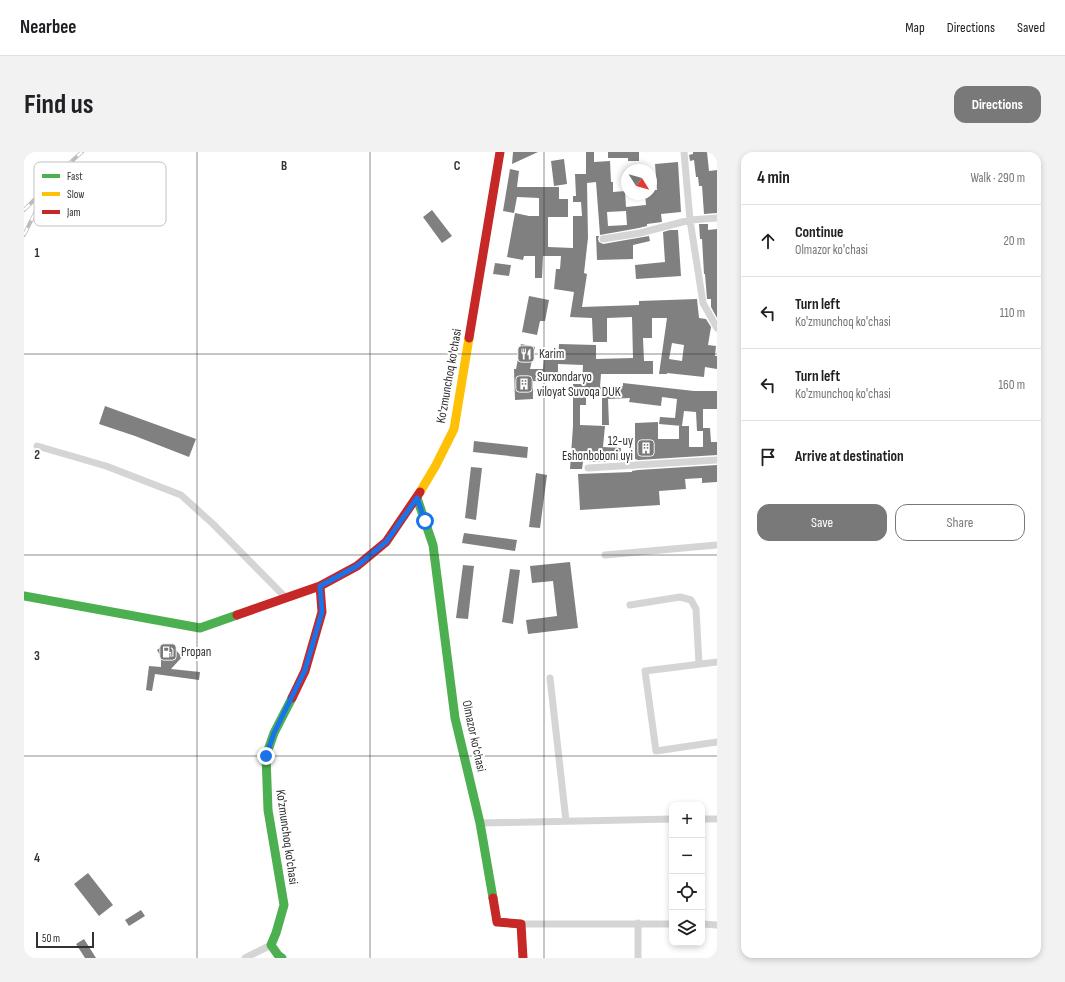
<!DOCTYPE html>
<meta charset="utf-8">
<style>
body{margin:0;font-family:"Sofia Sans Condensed",sans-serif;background:#f2f2f2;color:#202124}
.controls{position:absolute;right:12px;bottom:12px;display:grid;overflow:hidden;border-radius:8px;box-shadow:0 2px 6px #0003}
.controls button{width:36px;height:36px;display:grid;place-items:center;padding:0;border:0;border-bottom:1px solid #e0e0e0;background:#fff;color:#202124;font:20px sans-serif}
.compass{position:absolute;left:597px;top:12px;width:36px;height:36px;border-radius:50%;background:#fff;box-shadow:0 2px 6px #0003;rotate:127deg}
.scale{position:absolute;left:12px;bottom:10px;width:58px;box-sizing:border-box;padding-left:4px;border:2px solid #313131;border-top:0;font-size:11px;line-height:14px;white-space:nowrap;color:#313131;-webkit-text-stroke:3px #fff;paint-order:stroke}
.stop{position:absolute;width:12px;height:12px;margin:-9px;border:3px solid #1a73e8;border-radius:50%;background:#fff}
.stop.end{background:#1a73e8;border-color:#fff;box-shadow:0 1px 4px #0008}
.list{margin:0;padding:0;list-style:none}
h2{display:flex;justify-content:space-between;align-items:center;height:52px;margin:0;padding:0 16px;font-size:17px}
h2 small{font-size:13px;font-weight:400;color:#757577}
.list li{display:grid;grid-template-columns:26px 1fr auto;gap:12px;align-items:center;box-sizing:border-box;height:72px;padding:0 16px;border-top:1px solid #e0e0e0}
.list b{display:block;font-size:15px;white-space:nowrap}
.list p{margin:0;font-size:13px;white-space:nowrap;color:#757577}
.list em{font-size:13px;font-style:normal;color:#757577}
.actions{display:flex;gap:8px;padding:12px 16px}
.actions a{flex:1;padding:9px 0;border:1px solid #797979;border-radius:12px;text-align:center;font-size:14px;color:#797979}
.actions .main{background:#797979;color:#fff}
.icon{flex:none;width:22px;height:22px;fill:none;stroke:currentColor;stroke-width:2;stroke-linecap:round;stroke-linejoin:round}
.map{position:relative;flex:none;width:693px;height:806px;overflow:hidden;border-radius:12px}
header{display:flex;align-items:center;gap:24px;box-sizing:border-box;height:56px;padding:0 20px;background:#fff;border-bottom:1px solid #e0e0e0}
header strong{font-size:19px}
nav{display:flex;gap:22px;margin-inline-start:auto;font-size:14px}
.intro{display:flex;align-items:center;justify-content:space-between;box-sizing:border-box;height:96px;padding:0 24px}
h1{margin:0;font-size:28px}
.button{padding:10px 18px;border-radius:12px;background:#797979;color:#fff;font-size:14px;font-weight:700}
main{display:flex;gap:24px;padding:0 24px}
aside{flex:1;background:#fff;border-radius:12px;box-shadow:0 2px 6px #0003}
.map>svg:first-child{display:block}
</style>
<header>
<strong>Nearbee</strong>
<nav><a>Map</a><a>Directions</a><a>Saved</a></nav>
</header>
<div class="intro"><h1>Find us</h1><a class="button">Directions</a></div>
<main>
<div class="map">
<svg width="693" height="806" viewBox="0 0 693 806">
<rect width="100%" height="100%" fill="#fff"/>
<!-- building -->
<path fill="#808080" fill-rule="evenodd" d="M489 0H514L488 12Z
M562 0H570V10L586 9 587 30H589V40L601 39 602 55 622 53 621 42H627V38H633L631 12 654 10 657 60 637 62 638 70 623 72V74L615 76 576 83 572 30 563 31 564 86 560 121 563 122 558 155 615 153V149L673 147 675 166 682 167 687 175 684 193 692 194 691 204H693V217L681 215 680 225 643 221V222H635L643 166H628V186H619L620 209H629V222H577L576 235 599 234V231L670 239H693V257H679V276H686L687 290H693V303L614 308 611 307V271L634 270V287H655V274H665V295H679V279H673L672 260 660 259 658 274 635 272 636 265 651 266 653 247 638 245 637 254 605 250 606 246 584 247 585 273H578V241H562V253H556V273L581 274 579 295 597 296 596 309 573 310H559L558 317H546L549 274V232H558L559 213 534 212V230L509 229V247L491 248 490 217H492L497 192 511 195 506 217H519L520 206H534L535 192 572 193V207L609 206 608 165 583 166V190H569L568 166 546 165 550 140 530 137 532 117H536L537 104H519L518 126H511V104H500L499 108 483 105 491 61 505 64H515V46L493 45 490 61 479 59 486 17 495 19 493 35H535V47H544V65H524V95L549 96V64H558L557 50H549V44H552L551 22H562ZM602 59 603 73 584 74 583 60ZM648 191 660 193 658 209 645 207Z
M584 0H615V9H604V6H584Z
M669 0H683L685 19 693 18V61L680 62 678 34H675L674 25H672L670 8 666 9 665 3 669 2Z
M540 7 543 32 530 34 527 9Z
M408 58 428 84 418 91 399 65Z
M675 72H684V78L693 77V166L687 155V147H683L681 122H680L678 87H676Z
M646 78H654L657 124 612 127 611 113 641 110 639 80Z
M572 84H575L574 87 575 90 579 92 625 84 626 89 609 93V107L573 108Z
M471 111 487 113 485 124 469 122Z
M505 144 525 148 521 169H516L513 183 498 180Z
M81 254 172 287 165 305 111 284 75 272Z
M450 289 504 295 503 306 449 300Z
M693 313V330L678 331V326L661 327 662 337 635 339 636 353 556 358 554 322 608 320V319L614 318Z
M447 315 458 316 452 368 441 366Z
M512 321 523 323 516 376 505 375Z
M440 381 493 388 491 399 438 391Z
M546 410 554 476 504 482 502 468 533 464 529 429 508 431 506 414Z
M439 413 450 414 444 467 432 466Z
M486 417 496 418 489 472 478 470Z
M137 495 151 497 158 505 147 517 176 520 175 528 131 522 128 539 122 538 125 514 137 515V505L133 498Z
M64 721 89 753 75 764 50 732Z
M117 758 121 764 105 774 101 768Z
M60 787 72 806H61L52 792Z"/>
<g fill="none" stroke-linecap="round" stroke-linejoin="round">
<!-- street -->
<path stroke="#d5d5d5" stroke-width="7" d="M660 0 666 68 679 151 693 176
M579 87 616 81 666 68 693 66
M13 294 82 314 157 343 189 372 262 446
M564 316 693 308
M581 403 693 393
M606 453 656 445 667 448 672 457 675 512
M693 510 621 519 632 599 693 590
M526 526 542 669
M678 667H693
M456 671 648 667
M614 771V806
M497 772H648
M678 772 693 773
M221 806 247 793"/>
<!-- fast -->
<path stroke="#4caf50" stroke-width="9" d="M393 346 409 393 431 566 456 671 469 746
M0 444 176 476 213 463
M258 806 254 803 247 793 252 781 260 753 244 658 242 604 250 581 268 546"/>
<!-- slow -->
<path stroke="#ffc107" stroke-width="9" d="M396 340 412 313 430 277 445 186"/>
<!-- jam -->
<path stroke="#c62828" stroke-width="9" d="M445 186 476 0
M213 463 296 434 333 414 362 390 396 340
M268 546 281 519 298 460 296 434
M469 746 473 770 497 772 499 806"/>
<defs>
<path id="rail" d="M0 58 18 40
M0 83C15 52 31 22 58 0"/>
</defs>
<!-- rail casing -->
<use href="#rail" stroke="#bdbdbd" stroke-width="4"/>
<!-- rail -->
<use href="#rail" stroke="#fff" stroke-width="2.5" stroke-dasharray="8" stroke-linecap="butt"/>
</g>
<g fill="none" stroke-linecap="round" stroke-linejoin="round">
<!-- route -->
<path stroke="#1a73e8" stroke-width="5" d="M242 604 250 581 281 518 298 460 296 434 333 414 362 390 393 346 401 369"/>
</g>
<!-- grid -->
<path fill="none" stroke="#313131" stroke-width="1" stroke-opacity="0.55" d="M173 0V806M346 0V806M520 0V806M0 202H693M0 403H693M0 604H693"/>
<!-- icons -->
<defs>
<symbol id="restaurant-square" viewBox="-11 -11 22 22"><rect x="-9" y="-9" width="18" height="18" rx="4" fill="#797979" stroke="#fff"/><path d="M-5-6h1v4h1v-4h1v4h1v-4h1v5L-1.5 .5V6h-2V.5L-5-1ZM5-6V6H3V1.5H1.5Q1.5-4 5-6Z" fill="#fff"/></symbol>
<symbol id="building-square" viewBox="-11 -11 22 22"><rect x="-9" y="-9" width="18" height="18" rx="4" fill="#797979" stroke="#fff"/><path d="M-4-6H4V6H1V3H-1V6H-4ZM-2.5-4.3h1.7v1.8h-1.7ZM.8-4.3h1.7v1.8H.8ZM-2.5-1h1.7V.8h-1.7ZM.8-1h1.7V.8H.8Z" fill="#fff"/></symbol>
<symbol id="fuel-square" viewBox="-11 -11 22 22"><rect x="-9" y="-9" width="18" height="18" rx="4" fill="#797979" stroke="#fff"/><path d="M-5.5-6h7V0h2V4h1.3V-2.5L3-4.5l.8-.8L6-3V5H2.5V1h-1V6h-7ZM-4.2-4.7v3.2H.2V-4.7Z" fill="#fff"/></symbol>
</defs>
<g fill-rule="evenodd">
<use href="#restaurant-square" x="492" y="192" width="20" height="20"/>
<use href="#building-square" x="490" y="222" width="20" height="20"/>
<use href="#building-square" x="612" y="286" width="20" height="20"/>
<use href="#fuel-square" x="134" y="490" width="20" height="20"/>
</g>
<g text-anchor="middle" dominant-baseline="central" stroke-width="4" stroke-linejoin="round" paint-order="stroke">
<!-- poi labels -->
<g font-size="13" fill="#313131" stroke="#fff" text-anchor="start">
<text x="515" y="202">Karim</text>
<text x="513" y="225">Surxondaryo<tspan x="513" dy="15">viloyat Suvoqa DUK</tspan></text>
<text x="609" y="289" text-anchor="end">12-uy<tspan x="609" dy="15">Eshonboboni uyi</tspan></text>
<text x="157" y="500">Propan</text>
</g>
<!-- street labels -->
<g font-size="13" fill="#313131" stroke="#fff">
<text transform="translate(425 224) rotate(-80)">Ko'zmunchoq ko'chasi</text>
<text transform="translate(450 584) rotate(78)">Olmazor ko'chasi</text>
<text transform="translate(263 685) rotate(82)">Ko'zmunchoq ko'chasi</text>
</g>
</g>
<!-- legend -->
<rect x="10" y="10" width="132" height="64" rx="6" fill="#fff" stroke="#c1c1c1" stroke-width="1"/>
<rect x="18" y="22" width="18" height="4" fill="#4caf50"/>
<rect x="18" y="40" width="18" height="4" fill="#ffc107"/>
<rect x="18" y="58" width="18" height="4" fill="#c62828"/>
<g font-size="11" fill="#313131">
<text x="43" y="28">Fast</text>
<text x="43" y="46">Slow</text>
<text x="43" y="64">Jam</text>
</g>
<g font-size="13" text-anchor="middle" font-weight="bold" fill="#313131" stroke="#fff" stroke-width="4" stroke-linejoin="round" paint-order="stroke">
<text x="260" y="18">B</text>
<text x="433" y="18">C</text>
<text x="13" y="105">1</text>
<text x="13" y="307">2</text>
<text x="13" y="508">3</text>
<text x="13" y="710">4</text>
</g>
</svg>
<div class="controls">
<button>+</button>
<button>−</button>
<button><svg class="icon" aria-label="locate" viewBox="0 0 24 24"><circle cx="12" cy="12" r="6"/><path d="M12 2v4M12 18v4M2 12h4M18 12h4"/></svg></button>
<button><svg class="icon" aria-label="layers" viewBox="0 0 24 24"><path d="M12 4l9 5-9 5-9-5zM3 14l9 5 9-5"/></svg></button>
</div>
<svg class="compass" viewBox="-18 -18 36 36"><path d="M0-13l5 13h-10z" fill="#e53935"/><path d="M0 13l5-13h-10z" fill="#757577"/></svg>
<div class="scale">50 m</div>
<div class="stop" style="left:401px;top:369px"></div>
<div class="stop end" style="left:242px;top:604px"></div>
</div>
<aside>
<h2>4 min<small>Walk · 290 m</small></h2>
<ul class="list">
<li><svg class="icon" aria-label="ahead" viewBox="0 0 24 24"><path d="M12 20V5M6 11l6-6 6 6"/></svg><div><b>Continue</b><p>Olmazor ko'chasi</p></div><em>20 m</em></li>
<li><svg class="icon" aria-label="left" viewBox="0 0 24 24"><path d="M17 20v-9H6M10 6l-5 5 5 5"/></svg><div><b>Turn left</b><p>Ko'zmunchoq ko'chasi</p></div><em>110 m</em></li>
<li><svg class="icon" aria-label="left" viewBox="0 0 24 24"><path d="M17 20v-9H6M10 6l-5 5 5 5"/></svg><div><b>Turn left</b><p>Ko'zmunchoq ko'chasi</p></div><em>160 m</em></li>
<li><svg class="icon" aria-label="arrive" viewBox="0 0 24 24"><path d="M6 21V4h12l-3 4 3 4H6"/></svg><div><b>Arrive at destination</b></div></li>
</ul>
<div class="actions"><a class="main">Save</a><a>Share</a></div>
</aside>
</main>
